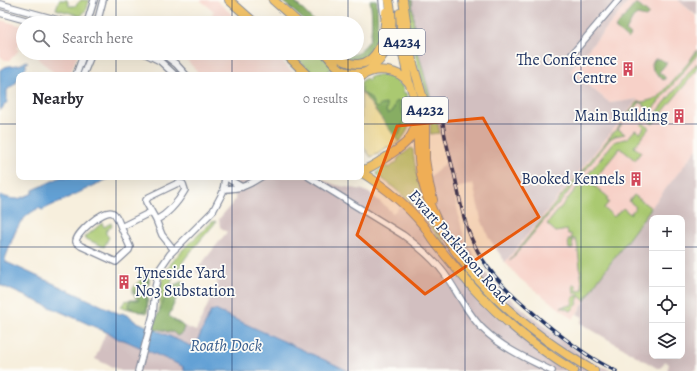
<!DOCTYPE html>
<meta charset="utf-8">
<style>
body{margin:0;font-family:Alegreya,serif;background:#f2f2f3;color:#2b2b33}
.controls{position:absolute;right:12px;bottom:12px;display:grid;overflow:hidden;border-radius:8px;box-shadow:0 4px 16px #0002}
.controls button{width:36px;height:36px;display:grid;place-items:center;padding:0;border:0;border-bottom:1px solid #e1e1e2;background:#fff;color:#2b2b33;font:20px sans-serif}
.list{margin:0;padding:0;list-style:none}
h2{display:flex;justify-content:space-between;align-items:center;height:52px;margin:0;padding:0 16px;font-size:17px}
h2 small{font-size:13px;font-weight:400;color:#7c7c81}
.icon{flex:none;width:22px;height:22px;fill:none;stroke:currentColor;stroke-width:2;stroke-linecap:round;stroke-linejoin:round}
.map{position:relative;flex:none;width:697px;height:371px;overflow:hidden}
.search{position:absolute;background:#fff;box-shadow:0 4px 16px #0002;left:16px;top:16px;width:348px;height:44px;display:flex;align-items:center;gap:10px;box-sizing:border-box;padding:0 14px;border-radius:22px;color:#7c7c81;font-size:15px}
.panel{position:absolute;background:#fff;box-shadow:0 4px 16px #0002;left:16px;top:72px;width:348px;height:108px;border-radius:8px}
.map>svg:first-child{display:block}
</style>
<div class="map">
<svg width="697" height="371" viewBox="0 0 697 371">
<rect width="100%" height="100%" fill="#fdfcf7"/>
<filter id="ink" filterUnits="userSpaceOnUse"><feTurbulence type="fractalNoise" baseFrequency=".025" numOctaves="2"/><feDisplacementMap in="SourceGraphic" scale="8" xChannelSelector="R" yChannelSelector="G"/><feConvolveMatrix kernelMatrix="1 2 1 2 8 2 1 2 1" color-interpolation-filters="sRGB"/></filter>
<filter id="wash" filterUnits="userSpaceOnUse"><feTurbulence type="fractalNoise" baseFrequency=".012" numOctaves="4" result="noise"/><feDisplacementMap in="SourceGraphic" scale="16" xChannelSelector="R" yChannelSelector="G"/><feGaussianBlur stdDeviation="0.9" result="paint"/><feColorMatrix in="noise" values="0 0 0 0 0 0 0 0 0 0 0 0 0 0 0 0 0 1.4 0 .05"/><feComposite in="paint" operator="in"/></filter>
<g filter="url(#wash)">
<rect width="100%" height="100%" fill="#f7efdd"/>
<!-- built -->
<path fill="#f7d1c8" d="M200 0H216L241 23H210L215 17 212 14 214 11Z
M630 0H678L697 17V149L638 224 598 280 573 319 520 279 505 262 637 99 610 103 570 71Z
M0 20 23 26V45L22 46 19 44 16 48 19 50 10 60H5L0 56Z
M41 53H78L70 75H57L38 59Z
M195 53H273L296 75H200L187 60Z"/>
<!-- industrial -->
<path fill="#d2bfc0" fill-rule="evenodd" d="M412 0H630L570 71 610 103 638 99 505 262 489 238 481 219 473 184 453 189 462 230 466 242 484 271 504 293 516 304 588 360 612 371H142L134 369 133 371H121L95 359 106 332 0 285V195L12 200 18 199 33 193V190L61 177H112L42 210 39 208 27 215 19 225 5 259V261L120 314 122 313 128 315 133 320 159 332 165 318 196 331 218 282 195 272 227 232 220 227 219 219 235 200V195L232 193 238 180 235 177H319L325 181 336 185 363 190 371 194 393 213 447 161 415 41Z
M678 0H697V16Z
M697 149V368L695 371H667L669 364 665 361 661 368H657L580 323 583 317 577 314 598 280 638 224ZM652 218H682V356H652Z"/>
<!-- green -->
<path fill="#aac971" stroke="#627c68" d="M59 0H67L69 6H75L81 0H89L87 9 81 16 56 9Z
M407 0H412L415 41 440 133 430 134 431 114 428 97 417 64 408 15Z
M697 50V55L651 111 640 102 626 120 624 118 638 102H643L658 98 688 63Z
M292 53H319L333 67 323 75H314Z
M697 63V70L653 124 648 120 654 116Z
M378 75C386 75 392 75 398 81L397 82 399 84 400 83 404 90 403 91 404 93H406C412 113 414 126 399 142L361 91V82L366 78 368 80 370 79 369 77Z
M621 123 622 124 618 129 625 134 615 136 610 139 558 205 556 206 510 261 515 253 547 214 549 212V211L613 133 617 130Z
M643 123 649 128 634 147 641 152 635 160 620 148 598 175 599 176 592 184 608 197 606 200 609 202 604 208 614 217 619 211H620L623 208 630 214 636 207 629 201 634 195 651 208 598 280 585 301 579 296 577 302 578 304 571 311 561 307 572 305 573 297 579 295 578 293 574 294 573 285H576L577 291 583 290 577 243 575 239H572L573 249H569L568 239H572L571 234H568L567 230 556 232 547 224 579 185 582 188 584 186 581 183 614 142 628 138 635 130 640 133 644 128 641 125Z
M411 148 413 149C416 183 429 215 446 245L444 246C426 218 405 194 377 175V172L385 166 389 168 397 162 398 158Z
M215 221 216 222 187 256 175 273 159 313 161 290 160 287C167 259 192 242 212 222Z
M102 223 104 227 111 223 112 226 109 227 108 230H106V234L109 237 104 247 84 238Z
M146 274 150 275C147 288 149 300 147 313L121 307 125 301 128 300 134 302 137 300 133 293V288Z"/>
<!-- forest -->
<path fill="#87ad63" stroke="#516e60" d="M281 0H293L316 23H307Z
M370 0H377C377 18 382 45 365 57 356 63 347 58 339 53H346L348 55 356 54C360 50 366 46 369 41 373 32 372 10 370 0Z
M636 3 649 14 646 17 637 15 633 18 626 31 631 35 628 39 615 28Z
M655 59H660L667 63 659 72 665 77V79L663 80 653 70 652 64Z
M364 94 370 97 375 107 377 108 380 105 386 104 387 108 386 111 388 114 393 111 395 103 397 101 400 102V107L405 118 399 135 394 139 361 96Z
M143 279 148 280 149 281C149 284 148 286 147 288 145 293 148 303 147 310L140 312 128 307 130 300H139L138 296H136L134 292 136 289H140Z
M182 281 185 284 183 287 180 289 169 316C173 321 180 322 184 327L182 333 177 336 173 332C165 333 165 328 155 330L154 328C154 320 157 317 160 310 164 302 164 294 171 287 174 284 178 284 182 281Z"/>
<!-- sand -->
<path fill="#eeda9e" stroke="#84847e" d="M361 91 399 142 391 148 387 147 378 154 371 157 361 144Z"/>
<!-- water -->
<path fill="#64a1d5" stroke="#40689a" d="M26 61 28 62 25 65 27 66 19 75 16 83 7 90V102L0 111V70C7 63 19 68 26 61Z
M61 177H112L42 210 39 208C16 219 14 236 5 259L6 262 120 314 122 313 131 317 133 320 191 346 196 344 211 311 215 310 349 371H184V368L182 366 124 340 118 339 111 334 0 285V195C16 201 17 200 33 193V190Z"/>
</g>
<g filter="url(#ink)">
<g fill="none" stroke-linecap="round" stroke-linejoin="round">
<defs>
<path id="street" d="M382 0 384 16
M0 4 69 23
M0 13 36 23
M87 23 94 0
M97 23 103 0
M144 53 160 61 175 75
M162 53 176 64 186 75
M568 59 618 0
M76 75 84 53
M83 75 92 53
M225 177 242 187
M309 177 403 235C418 246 433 258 444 273 458 292 467 314 484 330 504 349 528 359 552 371
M223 189C240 189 247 186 261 177
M156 220C168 214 178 202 185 190L183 184 178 183 149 197 146 200V202L156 220 162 235 174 250
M121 227C119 223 117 215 113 213 104 208 75 234 76 242L81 246 116 262 129 250 130 247 121 227 151 212
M138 371 153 315 155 288 159 270 170 254 213 211 223 192 225 177"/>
<path id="primary" d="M229 0 255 23
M273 0 299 23
M403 0 412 61 425 105V159L429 184 433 200
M400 13 403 54 409 83
M285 53 307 75
M325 53C330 59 335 66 342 70 348 73 354 73 361 73 367 73 369 70 374 66 392 51 394 21 389 0
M333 53C349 67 368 70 379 48 385 37 385 24 386 12
M361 77C374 66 399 69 409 83 411 86 412 91 413 94 417 110 419 125 409 139 404 146 395 151 388 156 379 162 371 168 361 171
M417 116C418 137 417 158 422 179 441 262 523 330 594 371
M361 172C385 187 405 203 423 225 426 228 428 233 431 237 444 255 459 272 474 289 503 321 537 348 574 371"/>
</defs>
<!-- street casing -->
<use href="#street" stroke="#898f9e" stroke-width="8"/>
<!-- primary casing -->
<use href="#primary" stroke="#898f9e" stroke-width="10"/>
<!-- street -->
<use href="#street" stroke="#fff" stroke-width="5.5"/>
<!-- primary -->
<use href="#primary" stroke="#f2c36a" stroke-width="8"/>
<defs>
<path id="rail" d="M442 103C441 129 449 152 455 177 460 199 463 222 474 244 490 278 518 300 546 324 568 341 590 359 616 371"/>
</defs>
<!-- rail casing -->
<use href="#rail" stroke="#1b2f5e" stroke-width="3.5"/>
<!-- rail -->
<use href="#rail" stroke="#fdfcf7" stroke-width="2" stroke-dasharray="6" stroke-linecap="butt"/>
</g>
</g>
<!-- marked area -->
<path fill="#e8590c" fill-opacity="0.2" stroke="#e8590c" stroke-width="3" stroke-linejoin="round" d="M483 118 539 217 425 294 357 235 397 126Z"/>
<!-- grid -->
<path fill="none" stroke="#1b2f5e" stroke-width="1" stroke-opacity="0.55" d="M116 0V23M232 0V23M348 0V23M465 0V371M581 0V371M116 53V75M232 53V75M348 53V75M0 124H19M361 124H697M116 177V371M232 177V371M348 177V371M0 247H652M682 247H697"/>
<!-- icons -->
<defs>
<symbol id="building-bare" viewBox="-9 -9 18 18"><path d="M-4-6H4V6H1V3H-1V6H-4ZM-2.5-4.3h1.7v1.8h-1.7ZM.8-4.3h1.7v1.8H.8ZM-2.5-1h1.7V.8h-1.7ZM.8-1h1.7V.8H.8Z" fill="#d1495b" stroke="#fdfcf7" stroke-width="2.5" paint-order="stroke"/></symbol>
</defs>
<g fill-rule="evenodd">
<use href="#building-bare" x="618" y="59" width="20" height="20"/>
<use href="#building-bare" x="669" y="106" width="20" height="20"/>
<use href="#building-bare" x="626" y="169" width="20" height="20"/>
<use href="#building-bare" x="114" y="272" width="20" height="20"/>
</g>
<g text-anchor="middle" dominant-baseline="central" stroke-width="3.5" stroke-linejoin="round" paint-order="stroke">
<!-- shield labels -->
<g fill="#fdfcf7" stroke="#5f6c8c" stroke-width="1">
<rect x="379" y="29" width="46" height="26" rx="3"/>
<rect x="402" y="97" width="46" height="26" rx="3"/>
</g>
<g font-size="15" font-weight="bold" fill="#1b2f5e">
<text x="402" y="42">A4234</text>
<text x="425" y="110">A4232</text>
</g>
<!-- poi labels -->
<g font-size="16" fill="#1b2f5e" stroke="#fdfcf7" text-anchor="end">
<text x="617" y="60">The Conference<tspan x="617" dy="18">Centre</tspan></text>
<text x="668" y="116">Main Building</text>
<text x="625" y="179">Booked Kennels</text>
<text x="135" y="273" text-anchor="start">Tyneside Yard<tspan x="135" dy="18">No3 Substation</tspan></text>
</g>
<!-- street labels -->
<g font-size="16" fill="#1b2f5e" stroke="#fdfcf7">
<text transform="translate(459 247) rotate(49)">Ewart Parkinson Road</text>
</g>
<!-- water labels -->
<g font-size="17" font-style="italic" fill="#385d8e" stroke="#fdfcf7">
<text x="226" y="345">Roath Dock</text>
</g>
</g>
</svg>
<div class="controls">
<button>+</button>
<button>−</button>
<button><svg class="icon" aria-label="locate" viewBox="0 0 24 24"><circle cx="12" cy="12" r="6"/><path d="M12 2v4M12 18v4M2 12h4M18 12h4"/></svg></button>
<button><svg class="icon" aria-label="layers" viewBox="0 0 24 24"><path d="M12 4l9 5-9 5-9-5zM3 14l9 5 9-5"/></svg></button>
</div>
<div class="search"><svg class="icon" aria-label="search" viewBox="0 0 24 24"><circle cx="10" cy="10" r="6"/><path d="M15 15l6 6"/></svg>Search here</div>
<section class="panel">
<h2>Nearby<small>0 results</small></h2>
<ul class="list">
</ul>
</section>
</div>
